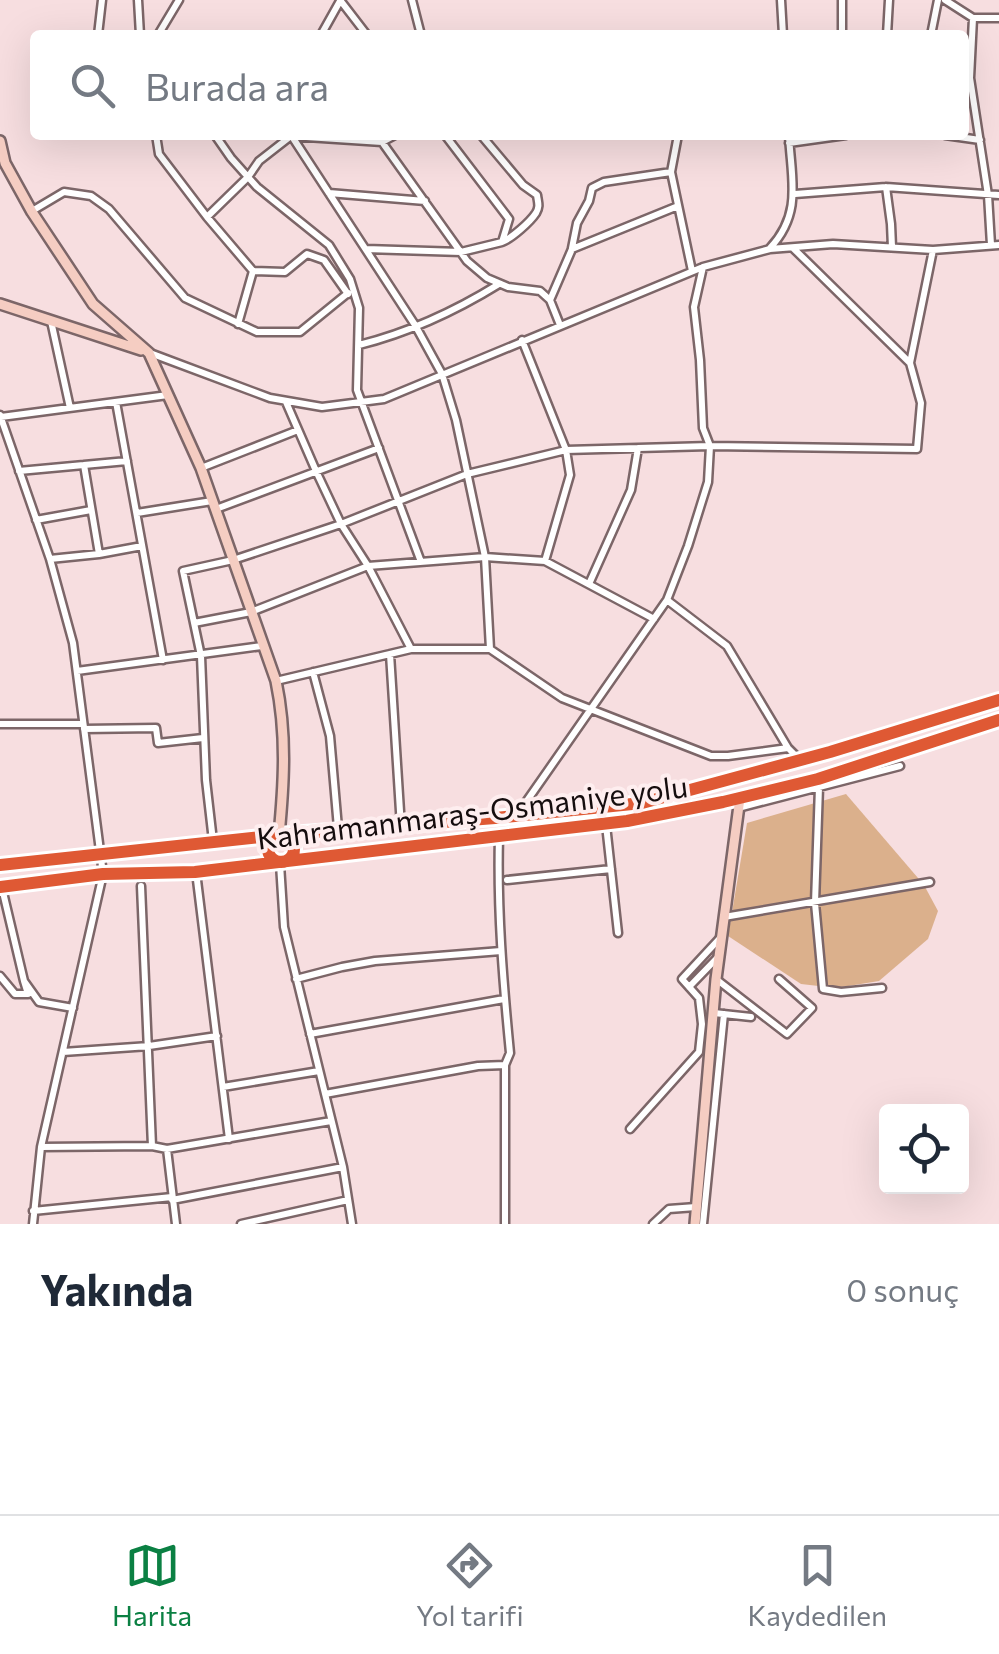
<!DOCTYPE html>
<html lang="tr">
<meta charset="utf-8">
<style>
body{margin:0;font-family:Commissioner,sans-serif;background:#f2f2f3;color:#1f2937}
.controls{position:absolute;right:30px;bottom:30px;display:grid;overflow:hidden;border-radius:10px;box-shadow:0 10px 40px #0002}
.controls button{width:90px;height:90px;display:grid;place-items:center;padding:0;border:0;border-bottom:2px solid #e0e1e3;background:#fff;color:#1f2937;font:50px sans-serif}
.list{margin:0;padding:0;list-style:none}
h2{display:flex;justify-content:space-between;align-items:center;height:130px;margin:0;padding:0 40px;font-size:42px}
h2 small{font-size:32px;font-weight:400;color:#747a83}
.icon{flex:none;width:55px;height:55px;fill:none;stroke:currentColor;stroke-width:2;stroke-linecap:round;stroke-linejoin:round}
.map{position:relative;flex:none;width:999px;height:1224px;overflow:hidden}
.search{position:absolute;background:#fff;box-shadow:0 10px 40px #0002;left:30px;right:30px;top:30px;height:110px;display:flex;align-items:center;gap:25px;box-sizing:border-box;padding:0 35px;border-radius:10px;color:#747a83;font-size:38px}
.sheet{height:290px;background:#fff}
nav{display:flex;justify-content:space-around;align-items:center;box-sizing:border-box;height:140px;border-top:2px solid #e0e1e3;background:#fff;font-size:28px;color:#747a83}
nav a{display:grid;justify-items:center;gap:5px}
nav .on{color:#0b8043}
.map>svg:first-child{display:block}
</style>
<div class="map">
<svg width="999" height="1224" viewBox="0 0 999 1224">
<rect width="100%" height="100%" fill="#f7dee0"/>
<!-- green -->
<path fill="#dbb08c" d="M846 794 924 885 938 911 928 939 879 981 836 988 801 984 728 936 747 823Z"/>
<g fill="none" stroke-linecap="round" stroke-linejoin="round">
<defs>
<path id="street" d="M138 0 140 35
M340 0 367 35
M412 0 421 35
M781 0 783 35
M842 0V35
M945 0 973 18H999
M973 18 970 78 988 195 991 245
M98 35 102 0
M158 35 179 0
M321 35 340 1
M887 35 889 0
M931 35 938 0
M156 135 159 154 207 217 253 271 285 272 307 254 324 260 348 294
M215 135 231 158 257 187 329 245 350 279 359 308 357 390 421 562
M291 135 415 325 442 374 456 420 485 557 490 649
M377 135 467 261 487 278 508 287 540 291 550 300 560 325
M481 135 523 185 537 195C538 203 540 206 536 213 530 222 512 238 502 242
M678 135 671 172 692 271
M945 135 980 140
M789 143 846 135
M886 187 891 224 892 247
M329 193 425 201
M795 194 886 187 999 195
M32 211 64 192 91 196 109 209 185 298 257 332H300L348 293
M207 217 248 177 259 161 291 136 382 142 395 135
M572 248 577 223 589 201 592 188 604 182 671 172
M770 248C803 213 791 178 789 135
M793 248 910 363
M366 249 461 252 502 242 509 219 445 135
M550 300 572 249 678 206
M51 321 70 408
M238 324 253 271
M522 340 566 450 570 475 545 561
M359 345C407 333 457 310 499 284
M150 353 270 398 322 407 384 399 703 267 770 249 833 244 933 250 999 245
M116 402 163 660
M286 402 316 471 341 524 368 566 411 649
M0 415 50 559 73 643 103 874 41 1147 33 1224
M1 417 168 395
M84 465 99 554
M201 468 298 430
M19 471 127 461
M216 509 379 448
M137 513 212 501
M36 520 91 510
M50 559 99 554 142 546
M589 584 631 490 638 448
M667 600 727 646 788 748 798 758
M194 623 251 612 368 566 485 557 545 561 654 619
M390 654 401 827
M77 671 262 646
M313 672 330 736 338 828
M276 681 411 649H490L562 698 711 756H728L788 748
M0 724H83
M84 729 156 728 158 743 203 738
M819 787 815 903 823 989 841 992 882 988
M738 808 900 766
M517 815 667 600 688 546 708 482 710 446 703 428 700 360 694 307 703 267
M606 825 618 933
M499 837C497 909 503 981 510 1053L505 1065V1224
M213 841 206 780 201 656 183 571 233 560 341 524 467 474 566 450 710 446 917 449 921 403 910 363 933 250
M280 864 284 927 343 1167 352 1224
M196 872 229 1139
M507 880 611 869
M141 886 152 1146
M2 888 24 981
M724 917 930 882
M0 976 15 994H28L24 981 39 1002 73 1008
M296 979 342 967 375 961 501 951
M716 979 787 1034 812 1008 779 979
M689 987 719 956
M714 1013 751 1017
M310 1034 504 999
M63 1052 149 1046 217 1036
M223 1087 319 1071
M325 1094 478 1066 505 1065
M630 1129 699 1052 702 1024 699 998 682 979 721 937
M41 1147 152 1146 167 1149 331 1121
M167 1149 176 1224
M172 1200 343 1167
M33 1211 172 1197
M241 1224 348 1200
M653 1224 669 1209 696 1207
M703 1224 724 1014"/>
<path id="secondary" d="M0 141 5 163 32 212 93 304 149 353 201 468 276 681C287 734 284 783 279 835
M0 304 141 350
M695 1224 716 979 740 798"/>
<path id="highway" d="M268 849a13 13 0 1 1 26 0a13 13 0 1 1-26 0Z
M0 865 279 835 495 818 642 803 830 752 999 700
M0 887 103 874 195 872 627 821 723 802 818 779 999 720"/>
</defs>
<!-- street casing -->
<use href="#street" stroke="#7c6668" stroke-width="11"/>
<!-- secondary casing -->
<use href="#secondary" stroke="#7c6668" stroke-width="14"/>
<!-- highway casing -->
<use href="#highway" stroke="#fff" stroke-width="18"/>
<!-- street -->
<use href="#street" stroke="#fff" stroke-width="6"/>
<!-- secondary -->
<use href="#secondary" stroke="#f5cdc2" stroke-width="9"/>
<!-- highway -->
<use href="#highway" stroke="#df5934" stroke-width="12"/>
</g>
<g text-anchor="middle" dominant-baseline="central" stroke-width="8" stroke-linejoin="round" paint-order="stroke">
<!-- street labels -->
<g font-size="30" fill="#150d0e" stroke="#feeeef">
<text transform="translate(472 811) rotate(-7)">Kahramanmaraş-Osmaniye yolu</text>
</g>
</g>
</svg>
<div class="controls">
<button><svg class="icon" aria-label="locate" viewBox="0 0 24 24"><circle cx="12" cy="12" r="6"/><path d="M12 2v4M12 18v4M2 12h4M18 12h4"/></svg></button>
</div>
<div class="search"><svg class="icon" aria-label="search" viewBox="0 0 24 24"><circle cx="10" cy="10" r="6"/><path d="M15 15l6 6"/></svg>Burada ara</div>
</div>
<section class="sheet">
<h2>Yakında<small>0 sonuç</small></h2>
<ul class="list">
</ul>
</section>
<nav>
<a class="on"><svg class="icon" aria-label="map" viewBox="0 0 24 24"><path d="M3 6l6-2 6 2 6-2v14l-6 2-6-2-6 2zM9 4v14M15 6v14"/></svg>Harita</a>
<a><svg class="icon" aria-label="directions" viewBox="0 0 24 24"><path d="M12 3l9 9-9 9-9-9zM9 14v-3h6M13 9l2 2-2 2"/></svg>Yol tarifi</a>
<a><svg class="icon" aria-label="saved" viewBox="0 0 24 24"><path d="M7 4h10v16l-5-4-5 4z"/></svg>Kaydedilen</a>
</nav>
